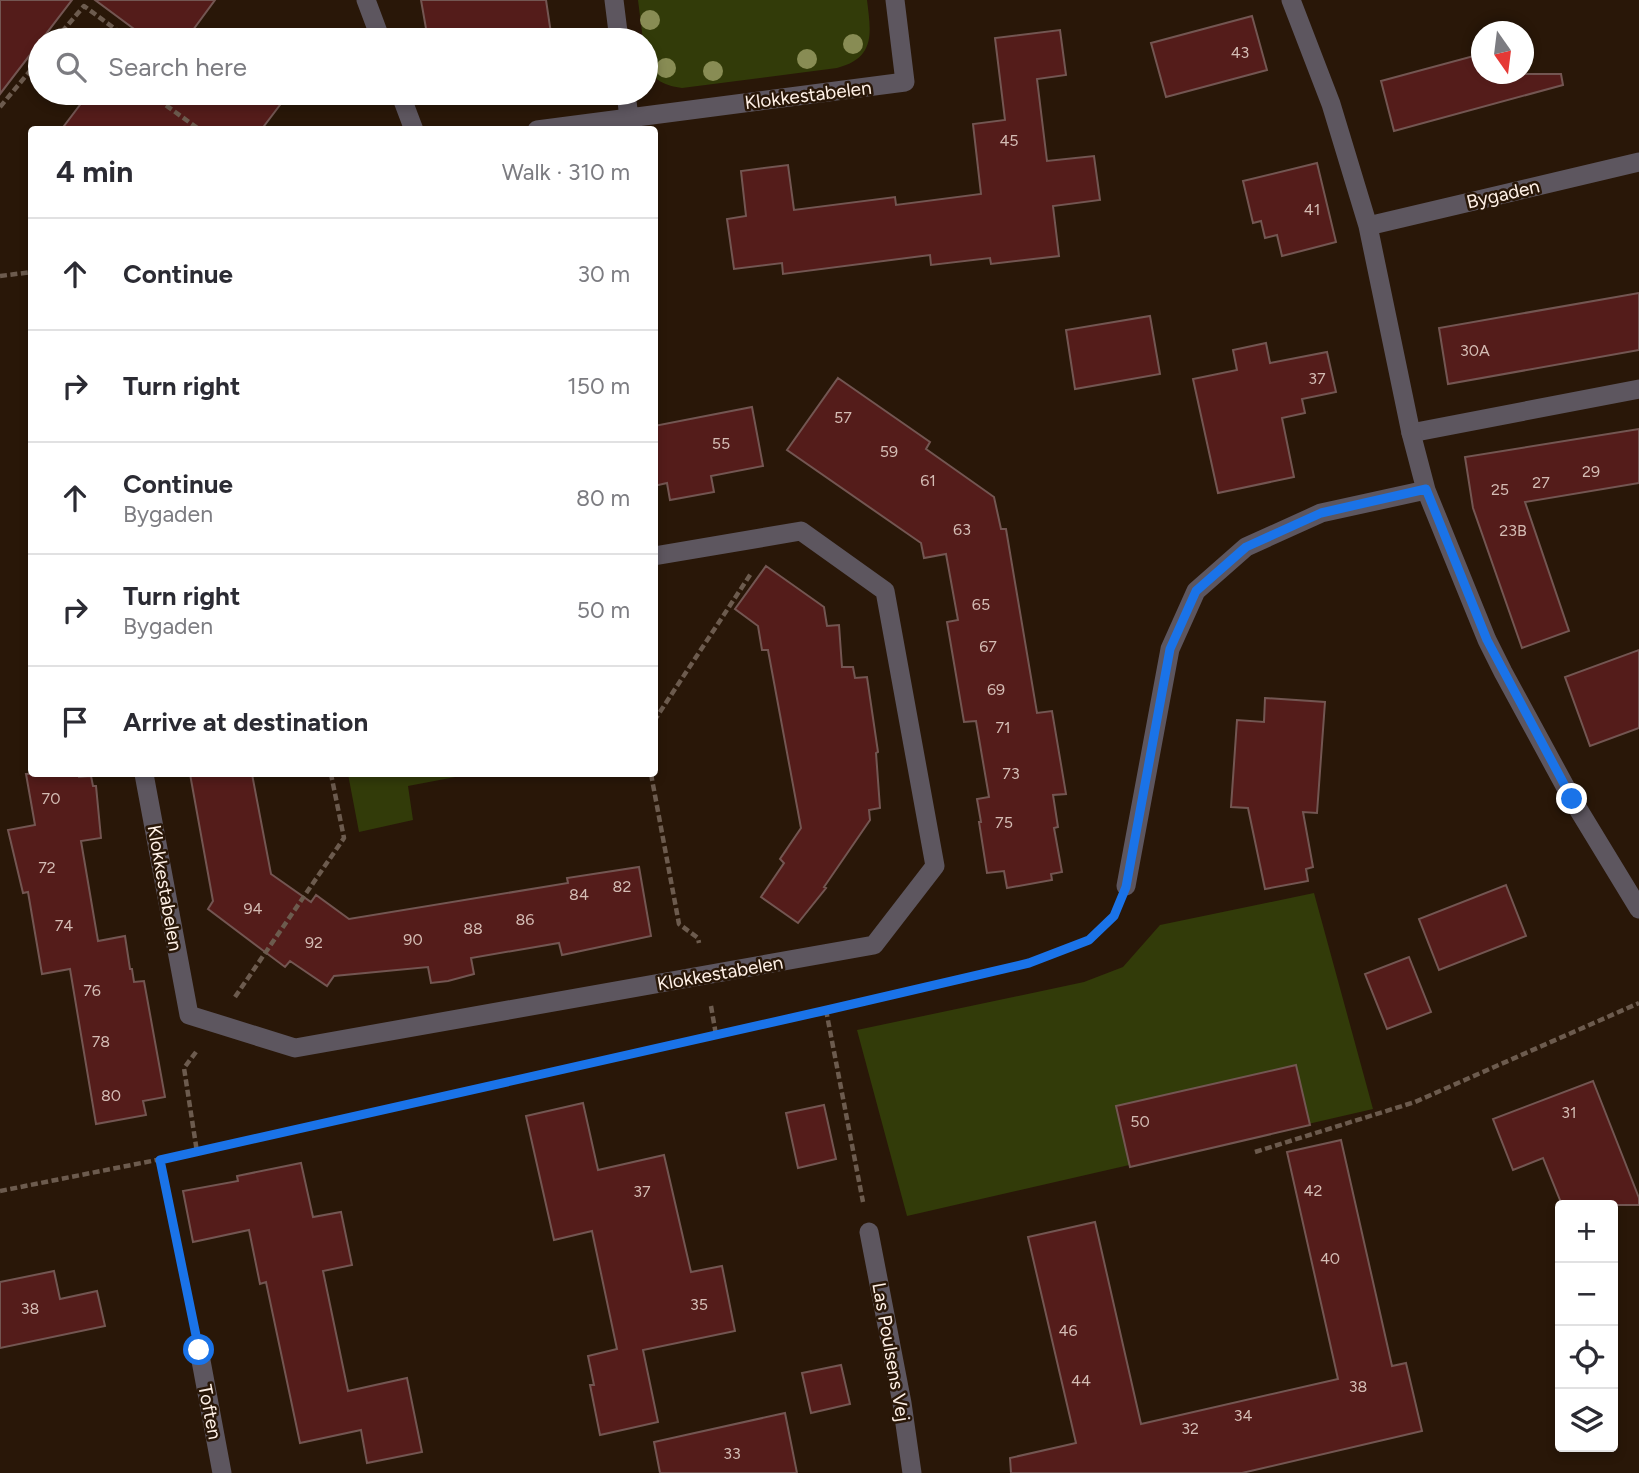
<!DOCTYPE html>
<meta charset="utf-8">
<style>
body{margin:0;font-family:Figtree,sans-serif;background:#f2f2f3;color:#2b2b33}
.controls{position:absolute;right:21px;bottom:21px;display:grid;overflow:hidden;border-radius:7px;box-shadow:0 4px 10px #0003}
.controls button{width:63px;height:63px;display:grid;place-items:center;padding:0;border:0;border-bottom:2px solid #e1e1e2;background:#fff;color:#2b2b33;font:35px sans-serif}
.compass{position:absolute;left:1471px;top:21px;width:63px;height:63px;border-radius:50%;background:#fff;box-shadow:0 4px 10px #0003;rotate:166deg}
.stop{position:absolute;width:21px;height:21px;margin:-16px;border:5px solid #1a73e8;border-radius:50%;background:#fff}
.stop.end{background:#1a73e8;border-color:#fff;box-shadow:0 2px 7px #0008}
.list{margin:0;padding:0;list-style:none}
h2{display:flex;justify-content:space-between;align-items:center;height:91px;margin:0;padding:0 28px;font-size:30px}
h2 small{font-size:23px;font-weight:400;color:#7c7c81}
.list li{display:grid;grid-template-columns:46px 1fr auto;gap:21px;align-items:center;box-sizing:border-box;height:112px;padding:0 28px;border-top:2px solid #e1e1e2}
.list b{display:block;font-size:26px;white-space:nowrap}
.list p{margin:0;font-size:23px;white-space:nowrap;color:#7c7c81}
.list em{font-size:23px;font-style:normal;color:#7c7c81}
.icon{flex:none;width:38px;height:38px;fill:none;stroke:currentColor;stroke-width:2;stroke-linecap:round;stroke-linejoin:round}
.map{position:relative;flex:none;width:1639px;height:1473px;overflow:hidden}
.search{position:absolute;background:#fff;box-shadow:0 4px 10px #0003;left:28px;top:28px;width:630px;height:77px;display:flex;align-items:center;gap:18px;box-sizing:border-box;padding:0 24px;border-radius:38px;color:#7c7c81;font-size:26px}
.panel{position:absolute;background:#fff;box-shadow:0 4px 10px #0003;left:28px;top:126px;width:630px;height:651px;border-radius:7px}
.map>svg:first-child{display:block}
</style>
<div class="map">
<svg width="1639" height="1473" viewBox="0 0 1639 1473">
<rect width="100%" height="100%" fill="#291708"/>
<!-- green -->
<path fill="#323b09" d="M638 0H867C871 33 876 58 837 68L682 88C667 86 650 80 646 63 644 57 646 47 646 40H643Z
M348 774H471L408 786 413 820 359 832Z
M1314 893 1373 1109 907 1216 857 1030 1084 982 1123 967 1160 925Z"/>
<!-- building -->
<path fill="#541c1a" stroke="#735652" stroke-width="2" d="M0 0H72L0 94Z
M95 0H215L193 30 207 40H149Z
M421 0H546L552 40H428Z
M1252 16 1267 70 1166 97 1151 43Z
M1060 30 1066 75 1037 79 1047 161 1094 156 1100 200 1053 206 1059 256 991 264 990 258 931 265 930 255 783 274 782 263 734 269 727 219 746 216 741 171 788 165 794 210 895 197 896 205 981 194 973 124 1005 120 995 38Z
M1481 54V74H1561L1563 85 1394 131 1381 81Z
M89 93H289L261 130H61Z
M1317 163 1336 242 1282 256 1277 235 1265 238 1261 221 1253 223 1243 181Z
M1639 293V350L1448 384 1439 328Z
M1150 316 1160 374 1075 389 1066 330Z
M1266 343 1270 363 1327 352 1336 392 1302 399 1305 413 1282 418 1294 477 1218 493 1193 379 1237 370 1233 350Z
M838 378 930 442 926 449 994 497 1001 529H1006L1037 713 1052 711 1066 794 1053 795 1058 827 1054 828 1062 872 1051 874 1052 880 1007 888 1004 871 987 873 979 822H981L977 799 989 797 976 721 964 722 947 622 958 620 946 554 924 558 921 543 787 450Z
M752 407 763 466 711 476 714 492 670 500 667 483 654 486V426Z
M1639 429V483L1525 502 1569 631 1522 648 1473 508 1465 457Z
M766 566 824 607 827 626 839 625 842 667H853L855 678 867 677 878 752 876 753 880 808 869 810 870 820 824 887 826 888 798 923 761 897 784 863 780 859 801 828 768 650H762L758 626 735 609Z
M1639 650V728L1590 746 1565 677Z
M1265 698 1325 702 1317 813 1303 812 1313 867 1306 869 1308 881 1265 889 1248 808 1231 807 1237 720 1264 722Z
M26 774H78L79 777 91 776 93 786H96L101 838 81 841 98 941 125 936 130 969H132L134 982 144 981 165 1097 143 1101 146 1115 96 1124 70 969 42 974 28 892 23 893 8 830 35 825Z
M190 774H252L271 874 311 902 316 895 349 919 568 883 567 878 639 867 651 936 562 955 559 943 471 958 474 974 448 981 431 983 428 967 334 976 327 986 290 961 285 967 208 909 213 901Z
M1506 885 1526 936 1439 970 1419 919Z
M1409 957 1431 1012 1387 1029 1365 974Z
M1296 1065 1310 1125 1130 1167 1116 1106Z
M1593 1081 1639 1198V1205H1562L1543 1158 1513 1170 1493 1119Z
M583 1103 598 1170 664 1155 691 1272 722 1266 735 1331 643 1350 658 1422 600 1435 590 1385H594L588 1356 617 1349 592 1231 554 1240 526 1116Z
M824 1105 836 1159 798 1168 786 1113Z
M1341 1140 1392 1366 1406 1363 1422 1431 1242 1473H1011L1010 1458 1076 1443 1028 1237 1095 1222 1141 1424 1338 1379 1287 1152Z
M301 1163 313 1217 341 1212 352 1265 323 1271 348 1391 407 1378 422 1452 367 1463 361 1430 300 1443 266 1282 260 1284 249 1230 193 1242 183 1191 238 1181 237 1176Z
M54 1271 60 1299 97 1291 105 1326 0 1348V1282Z
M841 1365 850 1404 811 1413 802 1373Z
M785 1413 797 1473H660L654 1442Z"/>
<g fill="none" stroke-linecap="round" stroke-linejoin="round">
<!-- path -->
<path stroke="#6c5b4e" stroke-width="4.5" stroke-dasharray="7 3.5" stroke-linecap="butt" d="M55 40 84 6 130 40
M149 93 200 130
M0 107 40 59
M0 276 32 272
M654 721 752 572
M651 774 679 924 698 938 699 943
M235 997 344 838 331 774
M711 1006 716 1035
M826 1010 863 1202
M196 1052 184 1068 197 1152
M1255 1152 1415 1102 1639 1003
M160 1159 193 1320
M0 1191 197 1152 826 1010 1029 963 1089 940 1114 917"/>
<!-- service -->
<path stroke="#5d565f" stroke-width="19" d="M1411 433 1639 389"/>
<!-- minor -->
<path stroke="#5d565f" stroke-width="19" d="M366 0 381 40
M614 0 619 40
M1291 0 1331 104 1368 226 1411 433 1426 490 1487 640 1503 672 1572 799 1639 909
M400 93 414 130
M626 93 629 118
M537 130 905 82 895 0
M1368 226 1639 162
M144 774 189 1015 295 1048 874 945 935 866 885 591 801 531 654 556
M1126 886 1170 649 1196 591 1246 547 1321 513 1426 490
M869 1232 902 1403 912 1473
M199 1350 222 1473"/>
</g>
<!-- trees -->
<g fill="#888c54">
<circle cx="650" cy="20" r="10"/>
<circle cx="853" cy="44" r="10"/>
<circle cx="807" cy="59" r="10"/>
<circle cx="666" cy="68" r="10"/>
<circle cx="713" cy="71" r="10"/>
</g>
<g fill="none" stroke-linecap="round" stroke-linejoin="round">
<!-- route -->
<path stroke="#1a73e8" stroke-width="9" d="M199 1350 160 1160 827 1010 1029 963 1089 940 1114 916 1126 887 1170 649 1196 591 1246 547 1321 513 1426 489 1487 640 1572 799"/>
</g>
<g text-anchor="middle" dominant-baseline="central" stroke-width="5" stroke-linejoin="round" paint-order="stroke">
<!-- number labels -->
<g font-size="16" fill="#d4bcb4">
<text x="1240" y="52">43</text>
<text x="1009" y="140">45</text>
<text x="1312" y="209">41</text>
<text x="1475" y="350">30A</text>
<text x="1317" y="378">37</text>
<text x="843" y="417">57</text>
<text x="721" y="443">55</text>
<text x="889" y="451">59</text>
<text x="1591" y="471">29</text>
<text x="928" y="480">61</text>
<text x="1541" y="482">27</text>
<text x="1500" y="489">25</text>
<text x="962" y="529">63</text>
<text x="1513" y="530">23B</text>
<text x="981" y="604">65</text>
<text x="988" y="646">67</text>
<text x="996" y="689">69</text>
<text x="1003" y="727">71</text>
<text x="1011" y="773">73</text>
<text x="51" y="798">70</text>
<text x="1004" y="822">75</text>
<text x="47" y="867">72</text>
<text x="622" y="886">82</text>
<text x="579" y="894">84</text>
<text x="253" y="908">94</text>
<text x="525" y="919">86</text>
<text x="64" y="925">74</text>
<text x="473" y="928">88</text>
<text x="413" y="939">90</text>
<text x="314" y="942">92</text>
<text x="92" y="990">76</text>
<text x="101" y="1041">78</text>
<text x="111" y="1095">80</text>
<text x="1569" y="1112">31</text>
<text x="1140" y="1121">50</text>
<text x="1313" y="1190">42</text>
<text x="642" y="1191">37</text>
<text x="1330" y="1258">40</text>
<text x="699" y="1304">35</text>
<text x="30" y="1308">38</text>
<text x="1068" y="1330">46</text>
<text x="1081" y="1380">44</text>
<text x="1358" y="1386">38</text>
<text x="1243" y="1415">34</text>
<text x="1190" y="1428">32</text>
<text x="732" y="1453">33</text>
</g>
<!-- street labels -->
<g font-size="19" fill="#fff1e7" stroke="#291708">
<text transform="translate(808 95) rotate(-7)">Klokkestabelen</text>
<text transform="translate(1503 194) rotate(-13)">Bygaden</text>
<text transform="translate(165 888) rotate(80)">Klokkestabelen</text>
<text transform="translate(720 973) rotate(-10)">Klokkestabelen</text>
<text transform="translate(891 1352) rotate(80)">Las Poulsens Vej</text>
<text transform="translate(210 1412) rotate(79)">Toften</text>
</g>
</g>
</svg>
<div class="controls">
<button>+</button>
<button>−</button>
<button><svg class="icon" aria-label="locate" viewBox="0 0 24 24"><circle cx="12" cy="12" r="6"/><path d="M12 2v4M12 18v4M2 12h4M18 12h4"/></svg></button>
<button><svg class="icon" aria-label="layers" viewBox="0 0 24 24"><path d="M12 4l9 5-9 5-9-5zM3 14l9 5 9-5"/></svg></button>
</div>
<svg class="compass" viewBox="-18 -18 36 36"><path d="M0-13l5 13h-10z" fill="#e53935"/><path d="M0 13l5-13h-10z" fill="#7c7c81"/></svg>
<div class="stop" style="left:199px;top:1350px"></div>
<div class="stop end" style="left:1572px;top:799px"></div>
<div class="search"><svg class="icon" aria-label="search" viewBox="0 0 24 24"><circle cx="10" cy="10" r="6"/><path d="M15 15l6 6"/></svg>Search here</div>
<section class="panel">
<h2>4 min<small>Walk · 310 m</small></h2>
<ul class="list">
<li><svg class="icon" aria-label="ahead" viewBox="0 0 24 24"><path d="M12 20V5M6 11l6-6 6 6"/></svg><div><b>Continue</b></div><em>30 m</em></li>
<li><svg class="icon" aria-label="right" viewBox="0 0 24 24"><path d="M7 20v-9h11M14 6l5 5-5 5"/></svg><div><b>Turn right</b></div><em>150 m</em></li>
<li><svg class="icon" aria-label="ahead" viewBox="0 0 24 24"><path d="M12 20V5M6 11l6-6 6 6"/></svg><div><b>Continue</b><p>Bygaden</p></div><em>80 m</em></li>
<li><svg class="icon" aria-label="right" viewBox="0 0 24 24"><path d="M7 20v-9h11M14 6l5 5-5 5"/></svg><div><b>Turn right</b><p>Bygaden</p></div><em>50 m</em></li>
<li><svg class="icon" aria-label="arrive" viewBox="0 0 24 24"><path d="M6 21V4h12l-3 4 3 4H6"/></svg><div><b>Arrive at destination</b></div></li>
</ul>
</section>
</div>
